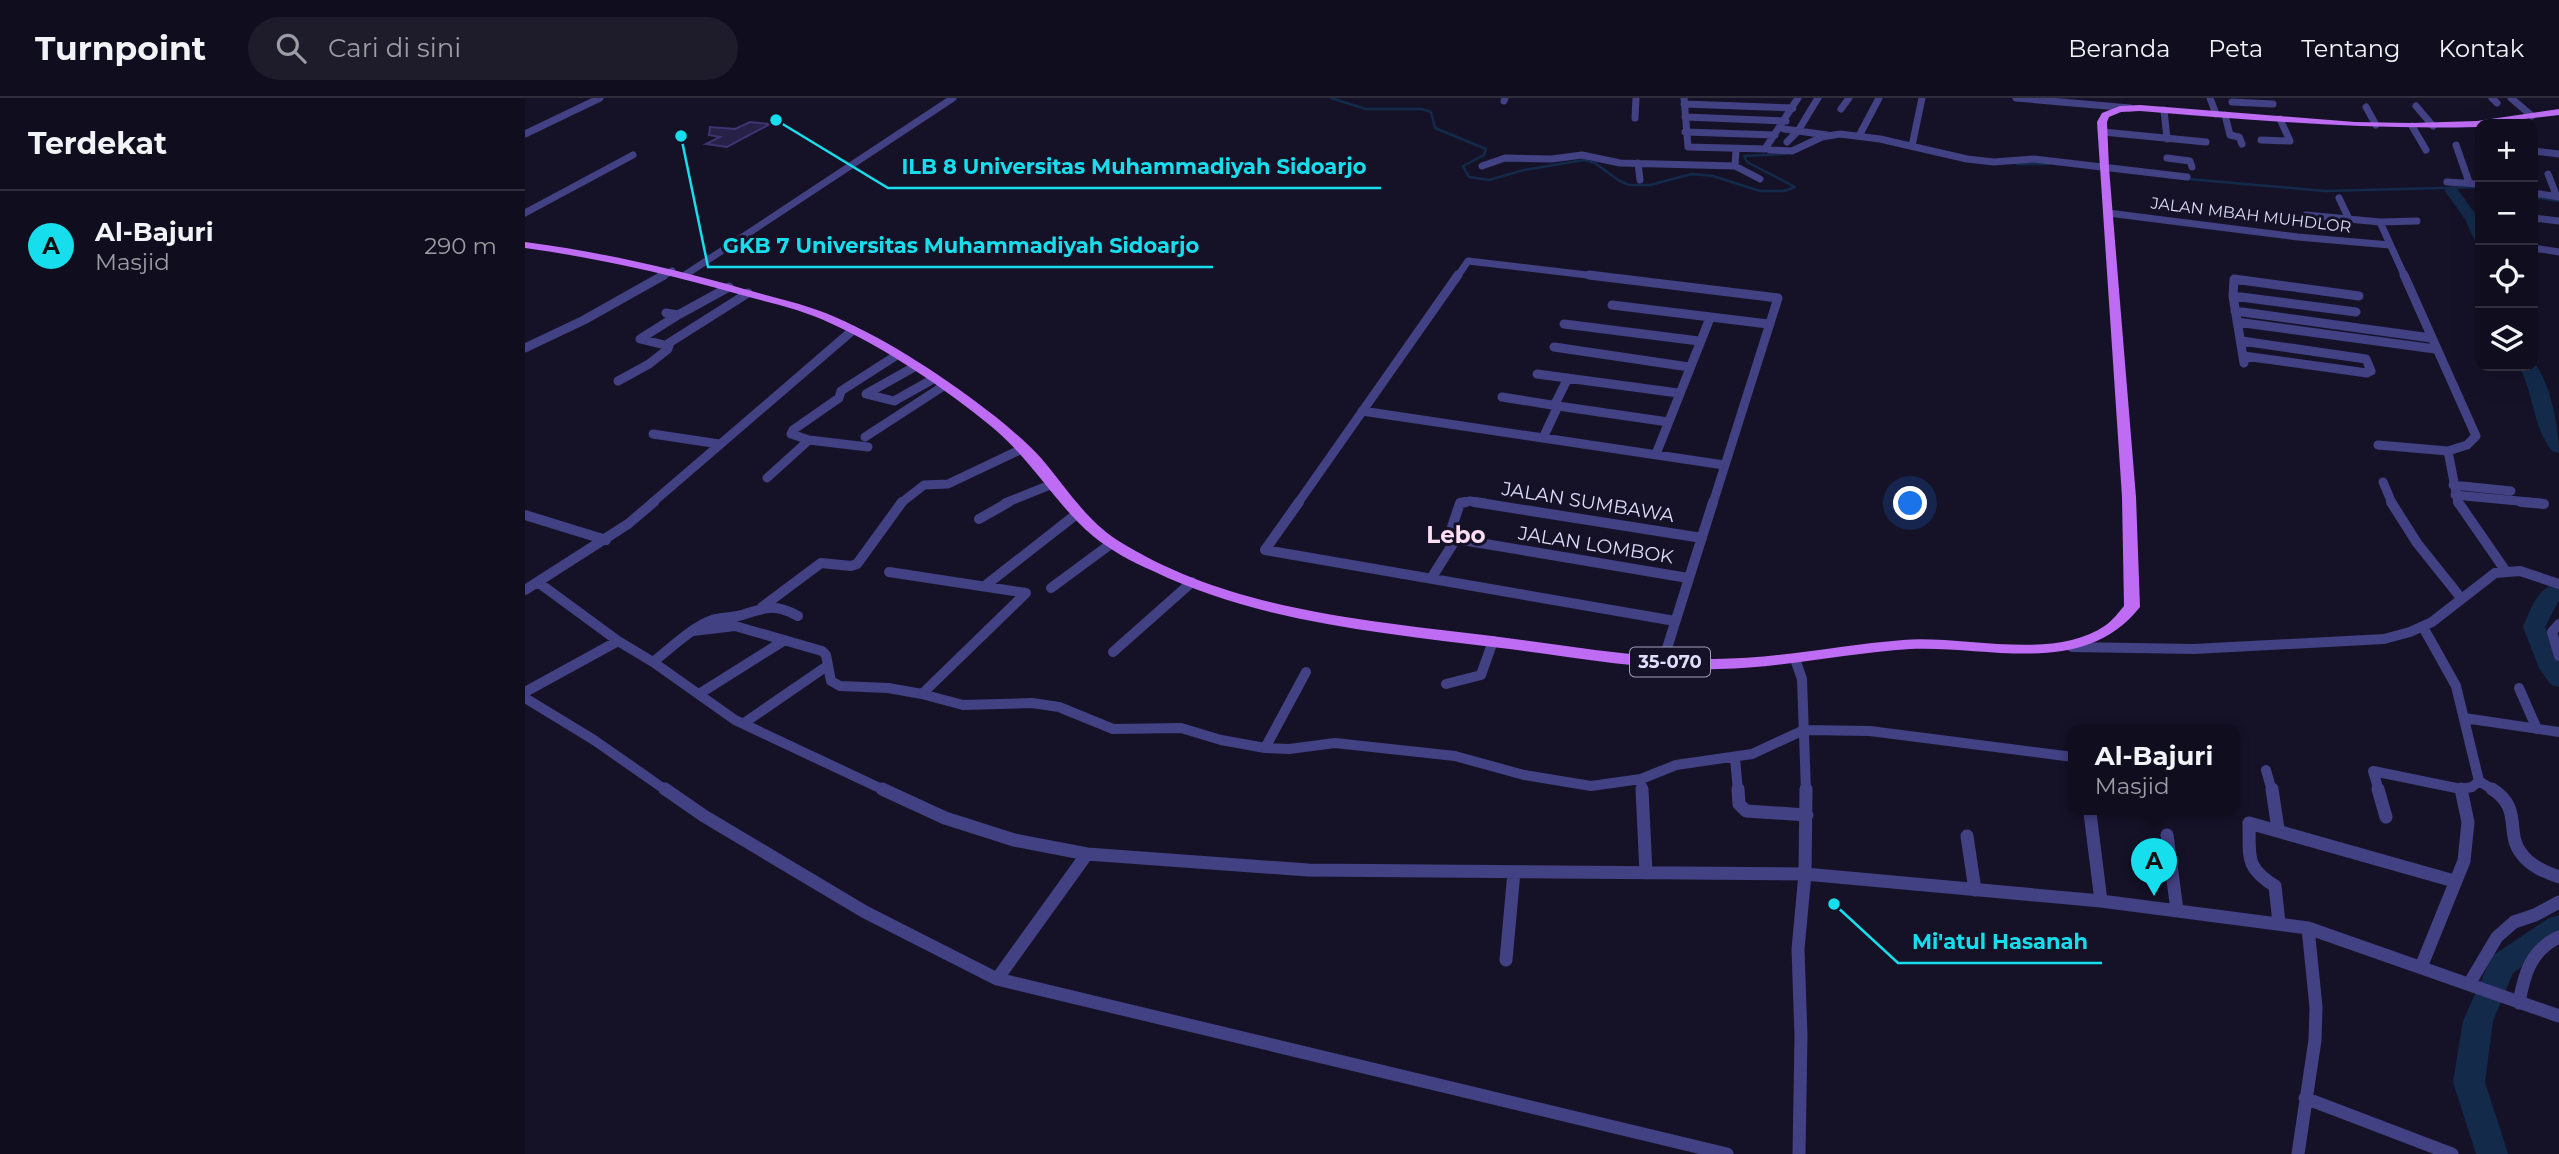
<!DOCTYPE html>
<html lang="id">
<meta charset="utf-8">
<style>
body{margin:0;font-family:Montserrat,sans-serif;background:#1e1c2b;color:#f1f3f6}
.controls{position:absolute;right:21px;top:21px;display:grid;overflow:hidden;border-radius:14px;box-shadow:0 7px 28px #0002}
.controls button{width:63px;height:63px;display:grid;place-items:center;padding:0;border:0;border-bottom:2px solid #302e3c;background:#100e1e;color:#f1f3f6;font:35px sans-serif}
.you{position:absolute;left:1386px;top:406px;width:24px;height:24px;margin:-18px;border:5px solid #fff;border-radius:50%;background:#1a73e8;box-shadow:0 0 0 10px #1a73e833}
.badge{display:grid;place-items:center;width:46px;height:46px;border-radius:50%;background:#17deed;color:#111;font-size:23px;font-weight:700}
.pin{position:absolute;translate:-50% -58px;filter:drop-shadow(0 2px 4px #0008)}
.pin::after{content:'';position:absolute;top:37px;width:24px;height:21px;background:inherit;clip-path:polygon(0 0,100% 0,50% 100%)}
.popup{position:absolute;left:1543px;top:626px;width:172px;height:91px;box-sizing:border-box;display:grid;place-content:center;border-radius:14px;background:#100e1e;filter:drop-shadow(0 2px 5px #0005);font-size:23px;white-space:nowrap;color:#9c9ca4}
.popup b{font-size:26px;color:#f1f3f6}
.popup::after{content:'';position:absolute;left:50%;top:100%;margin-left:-14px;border:14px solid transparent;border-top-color:#100e1e}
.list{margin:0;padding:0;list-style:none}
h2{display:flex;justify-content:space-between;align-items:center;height:91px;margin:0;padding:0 28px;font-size:30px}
h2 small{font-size:23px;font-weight:400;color:#9c9ca4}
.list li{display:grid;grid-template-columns:46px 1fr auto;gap:21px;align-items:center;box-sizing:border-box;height:112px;padding:0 28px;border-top:2px solid #302e3c}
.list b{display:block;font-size:26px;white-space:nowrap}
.list p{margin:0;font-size:23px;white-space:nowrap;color:#9c9ca4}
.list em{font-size:23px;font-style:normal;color:#9c9ca4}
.icon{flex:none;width:38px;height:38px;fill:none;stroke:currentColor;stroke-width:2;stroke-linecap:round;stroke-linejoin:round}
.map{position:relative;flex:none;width:2034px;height:1056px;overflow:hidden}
header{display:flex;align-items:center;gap:42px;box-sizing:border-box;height:98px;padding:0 35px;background:#100e1e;border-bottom:2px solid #302e3c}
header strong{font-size:33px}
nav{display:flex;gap:38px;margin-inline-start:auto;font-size:24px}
.search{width:490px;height:63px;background:#1e1c2b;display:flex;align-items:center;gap:18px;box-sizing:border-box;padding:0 24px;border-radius:38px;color:#9c9ca4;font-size:26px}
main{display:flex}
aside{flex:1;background:#100e1e}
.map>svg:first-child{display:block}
</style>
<header>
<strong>Turnpoint</strong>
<div class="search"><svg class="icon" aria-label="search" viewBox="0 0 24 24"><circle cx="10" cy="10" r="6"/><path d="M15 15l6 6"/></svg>Cari di sini</div>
<nav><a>Beranda</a><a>Peta</a><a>Tentang</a><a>Kontak</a></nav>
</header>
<main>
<aside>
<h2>Terdekat<small></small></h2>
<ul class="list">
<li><span class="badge">A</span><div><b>Al-Bajuri</b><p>Masjid</p></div><em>290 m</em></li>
</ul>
</aside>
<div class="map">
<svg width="2034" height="1056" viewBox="0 0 2034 1056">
<rect width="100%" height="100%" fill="#151228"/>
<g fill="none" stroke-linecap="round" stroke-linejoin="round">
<!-- stream -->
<path stroke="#132a4b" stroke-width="2.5" d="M806 0 841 11H897L906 14 910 30 961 51 959 57 938 68 944 79 964 82 999 72 1059 62 1070 65 1093 82 1104 87H1125L1167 76 1188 78 1235 93H1259L1270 89 1222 64 1219 58 1260 56
M1492 66H1523
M1663 81 1800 93 1955 89
M2008 99 2034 103"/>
<!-- river -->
<path fill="#132a4b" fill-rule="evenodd" d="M1926 88 1931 89 1954 121 1955 145 1950 143 1940 121 1919 92Z
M2008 264C2025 281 2034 331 2034 355L2027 353C2007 327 2009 296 1994 268H2008Z
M2034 484V502L2020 529 2034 561V589L2026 587 2014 570 1998 529C2006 510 2012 490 2034 484Z
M2034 817V843L1988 875 1968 923 1960 984 1983 1056H1951L1928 984 1938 923 1967 858 2024 820Z"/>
</g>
<!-- building -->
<path fill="#272047" stroke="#3e3471" stroke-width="2" d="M225 24 245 26 202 49 181 46 195 39 184 37 185 29 210 31Z"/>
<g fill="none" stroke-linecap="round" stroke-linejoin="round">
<!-- street-far3 -->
<path stroke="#424183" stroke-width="7" d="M1159 0 1163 49 1240 51 1273 0
M1491 0 1605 10
M1685 0 1691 16
M1967 0 1972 5
M1986 0 2007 18
M979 3 980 0
M1707 4 1748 6
M1159 6 1268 10
M1891 8 1908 28
M1841 9 1851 27
M1316 11 1324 0
M1639 12 1642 41
M1700 17 1705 37 1714 39 1717 46
M1160 19 1261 23
M1110 20 1111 0
M1887 28 1901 52
M1259 31 1302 37
M1160 34 1250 37
M1578 34 1681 44
M0 36 75 0
M1334 38 1354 0
M1736 42 1765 43 1755 21
M1262 44 1273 33 1293 0
M1931 47 1944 84
M1387 48 1397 0
M1245 52 1267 53 1297 39 1315 36 1355 41 1442 61 1469 64 1509 61 1662 79
M2008 53 2034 56
M1642 60 1665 63 1667 69
M1113 65 1115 82
M957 68 980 60 1027 61 1057 57 1095 65 1210 68 1211 52
M1210 68 1235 81
M2023 76 2032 99
M1922 84 1955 86
M2008 95 2034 99
M1814 100 1824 121
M0 115 108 57
M1583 115 1773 139 1865 147
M1781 117 1855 124
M2008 120 2034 123
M2008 150 2034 154
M160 177 428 0
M136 179 147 173
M932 179 943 163 1079 179
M1880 179 1855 124 1892 123"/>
<!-- street-far2 -->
<path stroke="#424183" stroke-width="9" d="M1064 177 1253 200 1188 405
M1879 177 1951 338 1942 347 1923 353 1933 405
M1708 198 1831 214
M1087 207 1243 226
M1710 213 1906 240
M141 215 153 217 204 189
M1712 224 1910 251
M1039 226 1174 243
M1717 243 1841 261 1846 273 1842 275 1719 258
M144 248 115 241 153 217
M1029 249 1164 269
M0 250 59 222 139 177
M1719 265 1708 198 1709 181 1834 198
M391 268 341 296 369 303 410 280
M1012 276 1153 295
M93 283 124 266 143 251 144 245 223 195
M977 299 1033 308
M1029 308 1043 280
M837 313 1199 367
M128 336 194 346
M340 339 420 287
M1018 340 1033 308 1143 324
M284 342 343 349
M1853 347 1923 353
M1131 356 1185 220
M242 380 284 342 266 336 268 332 314 300 316 293 372 257
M1858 384 1867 405
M1928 387 1986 393
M1930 397 2014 405
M127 405 328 232
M376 405 399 387 423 386 499 350
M480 405 530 385
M773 405 933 177
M935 405 945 403 960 405"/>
<!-- street-far1 -->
<path stroke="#424183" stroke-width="10" d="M774 404 740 452 1150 523
M949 404 1177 440
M1866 404 1892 445 1936 500
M1933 404 1980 472
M1996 404 2019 406
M0 417 81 442
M454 421 484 404
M931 441 924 438 935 405 941 404
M931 441 1163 480
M364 474 501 495 397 596
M907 479 931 441
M14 485 93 543 128 564 210 622 361 693
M461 487 553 415
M526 490 587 445
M0 492 103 426 129 404
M237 509 296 465 326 468 332 466 377 404
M2034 526 2027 534 2034 558
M168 533 210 528 297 553 301 557 306 583 315 588 363 590 397 596 438 607 507 605 534 609 588 631 656 630 696 642 740 650 764 651 810 645 930 658 999 677 1066 688 1116 681 1151 667 1227 656 1279 632 1345 633 1548 659
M1547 549 1669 551 1859 541 1885 534 1907 524 1970 475 1995 473 2034 486
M588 554 667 484
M1270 561 1277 581 1281 693
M1138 563 1188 404
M128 564C146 550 166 530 187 522 198 519 210 520 220 516 243 509 250 506 273 518
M921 586 956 577 968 543
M1994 590 2012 631
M0 594 93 543
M174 596 260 542
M0 600 69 642 142 693
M1939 620 2034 634
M219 625 302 568
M740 650 781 574
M1210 660 1213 693
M1741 672 1747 693
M1116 681 1117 693
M1954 683 1970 693
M1854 693 1848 673 1936 691 1947 689 1954 683 1931 588 1898 529"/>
<!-- street -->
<path stroke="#424183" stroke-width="13" d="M140 691 179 718 340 814 472 881 1202 1056
M357 691 420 720 489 742 562 756 783 772 1280 776 1576 803 1783 830 2034 918
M1117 691 1121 775
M1213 691 1214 706 1221 713 1282 717
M1747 691 1753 731
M1853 691 1861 719
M1967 691C1998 710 1980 735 1996 755 2005 768 2020 774 2034 779
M1565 715 1576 803
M1642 737 1652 812
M1442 738 1450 792
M1754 825 1750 788C1719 769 1725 758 1724 725L1929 783
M981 862 989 774
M1896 869 1939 763 1943 724 1936 691
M472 881 562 756
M1944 886 1972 839 1989 824 2010 817 2034 804
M1994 905C1999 876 2006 852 2034 839
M1780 1000 1927 1056
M1274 1056 1276 938 1273 851 1280 776 1281 691
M1773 1056 1790 942 1791 909 1783 830"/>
<!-- primary -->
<path fill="#bd6cf3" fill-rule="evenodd" d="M1615 7 1830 24 1887 25 1952 23 2034 11V17L1955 26 1952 29C1839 32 1728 22 1615 13L1596 14 1584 19 1582 24 1584 70 1611 399 1615 509C1558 581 1464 547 1385 551 1321 555 1258 570 1194 571 1121 573 1048 559 976 550 859 535 736 525 628 473 607 464 585 452 568 438 530 406 507 362 467 329 418 289 362 251 305 225 276 211 244 205 213 196 143 176 73 160 0 150V144C75 154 147 170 219 191 250 200 281 206 310 219 367 244 422 281 471 319 487 332 502 345 516 360 540 388 560 421 592 442 708 515 850 523 982 540 1051 549 1120 561 1189 561 1252 561 1315 547 1378 542 1438 537 1529 564 1581 527 1588 522 1594 514 1599 508L1597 399 1572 24 1577 15 1595 8Z"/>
</g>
<g text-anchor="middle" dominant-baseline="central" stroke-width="6" stroke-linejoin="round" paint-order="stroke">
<!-- far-street labels -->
<g font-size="16" fill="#dfdcfc" stroke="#151228">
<text transform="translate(1726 117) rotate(7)">JALAN MBAH MUHDLOR</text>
</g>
<!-- shield labels -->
<rect fill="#151228" stroke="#a29fbc" stroke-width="2" x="1105" y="549.5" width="80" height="29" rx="5"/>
<g font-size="18" font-weight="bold" fill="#dfdcfc">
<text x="1145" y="564">35-070</text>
</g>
<!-- street labels -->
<g font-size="19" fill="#dfdcfc" stroke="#151228">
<text transform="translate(1063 404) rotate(9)">JALAN SUMBAWA</text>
<text transform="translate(1071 447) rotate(9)">JALAN LOMBOK</text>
</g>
<!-- quarter labels -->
<g font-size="23" font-weight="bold" fill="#fcdef2" stroke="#151228">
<text x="931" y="437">Lebo</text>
</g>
</g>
<!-- callouts -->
<path fill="none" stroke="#17deed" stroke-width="2.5" d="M251 22L363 90H856M156 38L183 169H688M1309 806L1373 865H1577"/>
<g fill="#17deed" stroke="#151228" stroke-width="2.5">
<circle cx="251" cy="22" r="7"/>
<circle cx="156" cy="38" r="7"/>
<circle cx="1309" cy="806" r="7"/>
</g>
<g font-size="21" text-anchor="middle" font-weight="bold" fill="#17deed" stroke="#151228" stroke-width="6" stroke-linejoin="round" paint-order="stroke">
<text x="609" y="76">ILB 8 Universitas Muhammadiyah Sidoarjo</text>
<text x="436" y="155">GKB 7 Universitas Muhammadiyah Sidoarjo</text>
<text x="1475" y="851">Mi'atul Hasanah</text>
</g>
</svg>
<div class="controls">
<button>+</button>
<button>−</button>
<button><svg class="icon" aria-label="locate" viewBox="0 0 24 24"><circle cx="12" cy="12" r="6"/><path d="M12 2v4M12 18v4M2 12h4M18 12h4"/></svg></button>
<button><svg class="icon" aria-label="layers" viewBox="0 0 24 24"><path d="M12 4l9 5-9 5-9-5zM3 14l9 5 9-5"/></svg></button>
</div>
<div class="you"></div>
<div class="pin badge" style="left:1629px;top:798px">A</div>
<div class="popup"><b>Al-Bajuri</b>Masjid</div>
</div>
</main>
